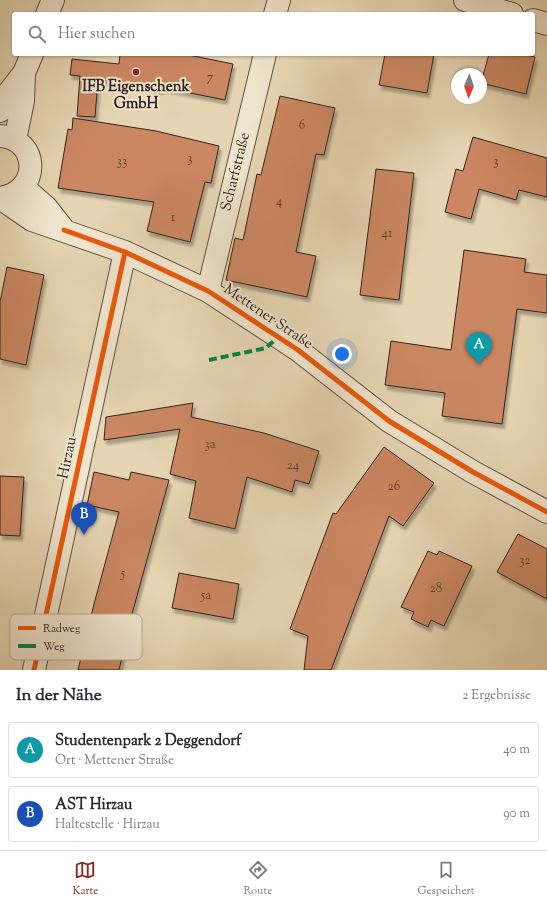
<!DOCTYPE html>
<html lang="de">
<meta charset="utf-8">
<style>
body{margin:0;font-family:"Sorts Mill Goudy",serif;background:#f2f2f3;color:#2b2b33}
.compass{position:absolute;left:451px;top:68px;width:36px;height:36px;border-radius:50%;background:#fff;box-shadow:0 1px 3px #0004;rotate:182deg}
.you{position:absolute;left:342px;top:354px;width:14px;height:14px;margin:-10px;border:3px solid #fff;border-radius:50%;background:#1a73e8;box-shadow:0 0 0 6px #1a73e833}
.badge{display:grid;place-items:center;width:26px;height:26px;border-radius:50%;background:#8f2418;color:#fff;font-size:13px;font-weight:700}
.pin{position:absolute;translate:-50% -33px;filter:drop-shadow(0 1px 2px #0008)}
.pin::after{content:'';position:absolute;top:21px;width:14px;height:12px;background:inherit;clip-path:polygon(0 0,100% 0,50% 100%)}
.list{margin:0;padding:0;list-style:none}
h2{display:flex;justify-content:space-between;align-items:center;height:52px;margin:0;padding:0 16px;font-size:17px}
h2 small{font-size:13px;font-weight:400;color:#7c7c81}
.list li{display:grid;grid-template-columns:26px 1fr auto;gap:12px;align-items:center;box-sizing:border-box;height:56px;margin:0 8px 8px;padding:0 8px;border:1px solid #e1e1e2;border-radius:4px}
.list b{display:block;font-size:15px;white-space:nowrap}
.list p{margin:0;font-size:13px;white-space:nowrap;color:#7c7c81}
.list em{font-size:13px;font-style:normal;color:#7c7c81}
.icon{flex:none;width:22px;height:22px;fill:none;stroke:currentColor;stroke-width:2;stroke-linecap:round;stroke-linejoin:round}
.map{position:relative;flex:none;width:547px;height:670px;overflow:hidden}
.search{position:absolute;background:#fff;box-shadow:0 1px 3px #0004;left:12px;right:12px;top:12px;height:44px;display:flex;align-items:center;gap:10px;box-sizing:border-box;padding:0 14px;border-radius:4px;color:#7c7c81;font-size:15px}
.sheet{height:180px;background:#fff}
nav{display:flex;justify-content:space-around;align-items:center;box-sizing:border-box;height:56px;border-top:1px solid #e1e1e2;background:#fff;font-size:11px;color:#7c7c81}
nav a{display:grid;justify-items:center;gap:2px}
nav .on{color:#8f2418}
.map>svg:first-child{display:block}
</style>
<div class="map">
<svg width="547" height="670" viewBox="0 0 547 670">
<defs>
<filter id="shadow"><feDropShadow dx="2.5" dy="4.5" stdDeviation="1" flood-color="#0004"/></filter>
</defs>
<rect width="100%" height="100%" fill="#e6d5b2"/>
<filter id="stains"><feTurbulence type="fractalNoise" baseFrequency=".005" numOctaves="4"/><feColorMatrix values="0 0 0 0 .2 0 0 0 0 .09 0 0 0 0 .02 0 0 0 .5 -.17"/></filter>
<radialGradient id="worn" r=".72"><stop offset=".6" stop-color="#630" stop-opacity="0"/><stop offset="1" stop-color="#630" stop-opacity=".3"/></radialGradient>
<!-- building -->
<path fill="#cb8762" stroke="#31251f" filter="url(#shadow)" d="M120 54H184L233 64 225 100 161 87 160 90 98 79 95 117 77 116 80 76 70 75 72 59 119 64Z
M385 54H434L427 93 379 85Z
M489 54H522L535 57 526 94 481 83Z
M280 96 335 108 324 155 316 154 296 252 316 256 307 297 226 280 235 238 243 240 257 174 261 175Z
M73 118 156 131 219 146 211 183 205 182 190 242 147 231 154 202 58 188 68 129 72 130Z
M473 137 547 158V197L519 190 516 200 479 189 471 219 445 212 456 169 463 171Z
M376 169 414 173 399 300 360 295Z
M464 250 526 259 524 272 547 275V313L517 309 502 424 442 416 445 393 385 385 391 341 451 350Z
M7 267 44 275 26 365 0 359V302Z
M193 403 191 417 264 433 319 451 309 484 295 480 292 492 247 477 235 529 189 518 196 481 170 474 180 429 104 440 106 417Z
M384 447 434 483 403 526 389 516 331 670H304L308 636 290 629 333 513 336 514Z
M94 472 129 480 131 472 169 480 132 614 119 670H78L94 604 119 512 87 505Z
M0 476 24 477 20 536 0 535Z
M518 534 547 549V599L497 572Z
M428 551 437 555 439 551 472 566 444 626 431 620 428 627 411 619 414 612 401 607Z
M179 573 239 584 233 619 172 608Z"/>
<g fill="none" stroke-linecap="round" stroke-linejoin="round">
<defs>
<path id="minor" d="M465 0 512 14
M275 14 279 0
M533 20 547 24
M23 187 46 207 64 230
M0 198 32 220 125 252 208 291 298 350 389 421 473 472 547 512
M208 291 265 54
M34 670 125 252"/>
<path id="tertiary" d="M47 14 53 0
M0 111 6 96 24 73
M0 136C40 139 41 192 0 198
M15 140 23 101 24 73 32 54"/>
</defs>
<!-- minor casing -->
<use href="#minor" stroke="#5e5144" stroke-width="24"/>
<!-- tertiary casing -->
<use href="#tertiary" stroke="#5e5144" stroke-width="24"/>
<!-- minor -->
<use href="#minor" stroke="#efe4cd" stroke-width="22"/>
<!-- tertiary -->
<use href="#tertiary" stroke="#efe4cd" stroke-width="22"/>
<!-- quiet -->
<path stroke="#00873e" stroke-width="4" stroke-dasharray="8 4" stroke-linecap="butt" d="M209 360 266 348 278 337"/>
<defs>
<path id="cycleway" d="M64 230 125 252 208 291 298 350 389 421 473 472 547 512
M34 670 125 252"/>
</defs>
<!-- cycleway casing -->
<use href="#cycleway" stroke="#efe4cd" stroke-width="8"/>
<!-- cycleway -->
<use href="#cycleway" stroke="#e8590c" stroke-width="5"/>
</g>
<!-- markers -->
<circle fill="#8f2418" stroke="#efe4cd" stroke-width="1.5" cx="136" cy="72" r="4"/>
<g text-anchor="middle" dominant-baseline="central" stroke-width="4" stroke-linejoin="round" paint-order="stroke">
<!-- number labels -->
<g font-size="13" fill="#583e30">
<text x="210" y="78">7</text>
<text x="302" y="126">6</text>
<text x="190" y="159">3</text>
<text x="122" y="162">33</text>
<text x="496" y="162">3</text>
<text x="279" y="202">4</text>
<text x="173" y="218">1</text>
<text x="387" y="234">41</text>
<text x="210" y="445">3a</text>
<text x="293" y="466">24</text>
<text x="394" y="487">26</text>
<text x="525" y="561">32</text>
<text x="123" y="574">5</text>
<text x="436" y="589">28</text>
<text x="206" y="596">5a</text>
</g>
<!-- poi labels -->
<g font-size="15" font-weight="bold" fill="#31251f" stroke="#efe4cd">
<text x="136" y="87">IFB Eigenschenk<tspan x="136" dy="17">GmbH</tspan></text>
</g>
<!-- street labels -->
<g font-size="15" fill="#31251f" stroke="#efe4cd">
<text transform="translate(236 172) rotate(-76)">Scharfstraße</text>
<text transform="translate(268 317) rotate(34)">Mettener Straße</text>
<text transform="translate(68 458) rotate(-78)">Hirzau</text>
</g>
</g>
<!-- legend -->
<rect x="10" y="614" width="132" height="46" rx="6" fill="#efe4cd" stroke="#b6ab99" stroke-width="1"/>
<rect x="18" y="626" width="18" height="4" fill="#e8590c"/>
<rect x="18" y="644" width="18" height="4" fill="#00873e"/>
<g font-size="11" fill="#31251f">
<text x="43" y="632">Radweg</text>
<text x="43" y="650">Weg</text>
</g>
<rect width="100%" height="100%" filter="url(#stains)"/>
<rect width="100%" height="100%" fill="url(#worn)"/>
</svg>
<svg class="compass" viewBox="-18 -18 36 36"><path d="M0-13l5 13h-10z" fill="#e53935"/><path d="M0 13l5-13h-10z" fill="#7c7c81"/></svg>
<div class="you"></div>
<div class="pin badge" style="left:479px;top:365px;background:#0f9aa8">A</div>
<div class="pin badge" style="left:84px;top:535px;background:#1a4fb4">B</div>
<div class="search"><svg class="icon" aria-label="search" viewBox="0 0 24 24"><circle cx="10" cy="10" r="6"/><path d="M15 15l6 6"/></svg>Hier suchen</div>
</div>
<section class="sheet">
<h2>In der Nähe<small>2 Ergebnisse</small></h2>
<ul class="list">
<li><span class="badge" style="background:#0f9aa8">A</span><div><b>Studentenpark 2 Deggendorf</b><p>Ort · Mettener Straße</p></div><em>40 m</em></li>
<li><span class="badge" style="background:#1a4fb4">B</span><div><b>AST Hirzau</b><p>Haltestelle · Hirzau</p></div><em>90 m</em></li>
</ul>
</section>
<nav>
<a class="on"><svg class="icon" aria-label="map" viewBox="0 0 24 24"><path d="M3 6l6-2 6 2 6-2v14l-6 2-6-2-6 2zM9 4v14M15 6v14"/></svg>Karte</a>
<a><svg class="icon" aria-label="directions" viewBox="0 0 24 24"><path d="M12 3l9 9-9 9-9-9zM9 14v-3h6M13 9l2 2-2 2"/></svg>Route</a>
<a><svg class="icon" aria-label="saved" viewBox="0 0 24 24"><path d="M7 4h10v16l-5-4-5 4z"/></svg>Gespeichert</a>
</nav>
